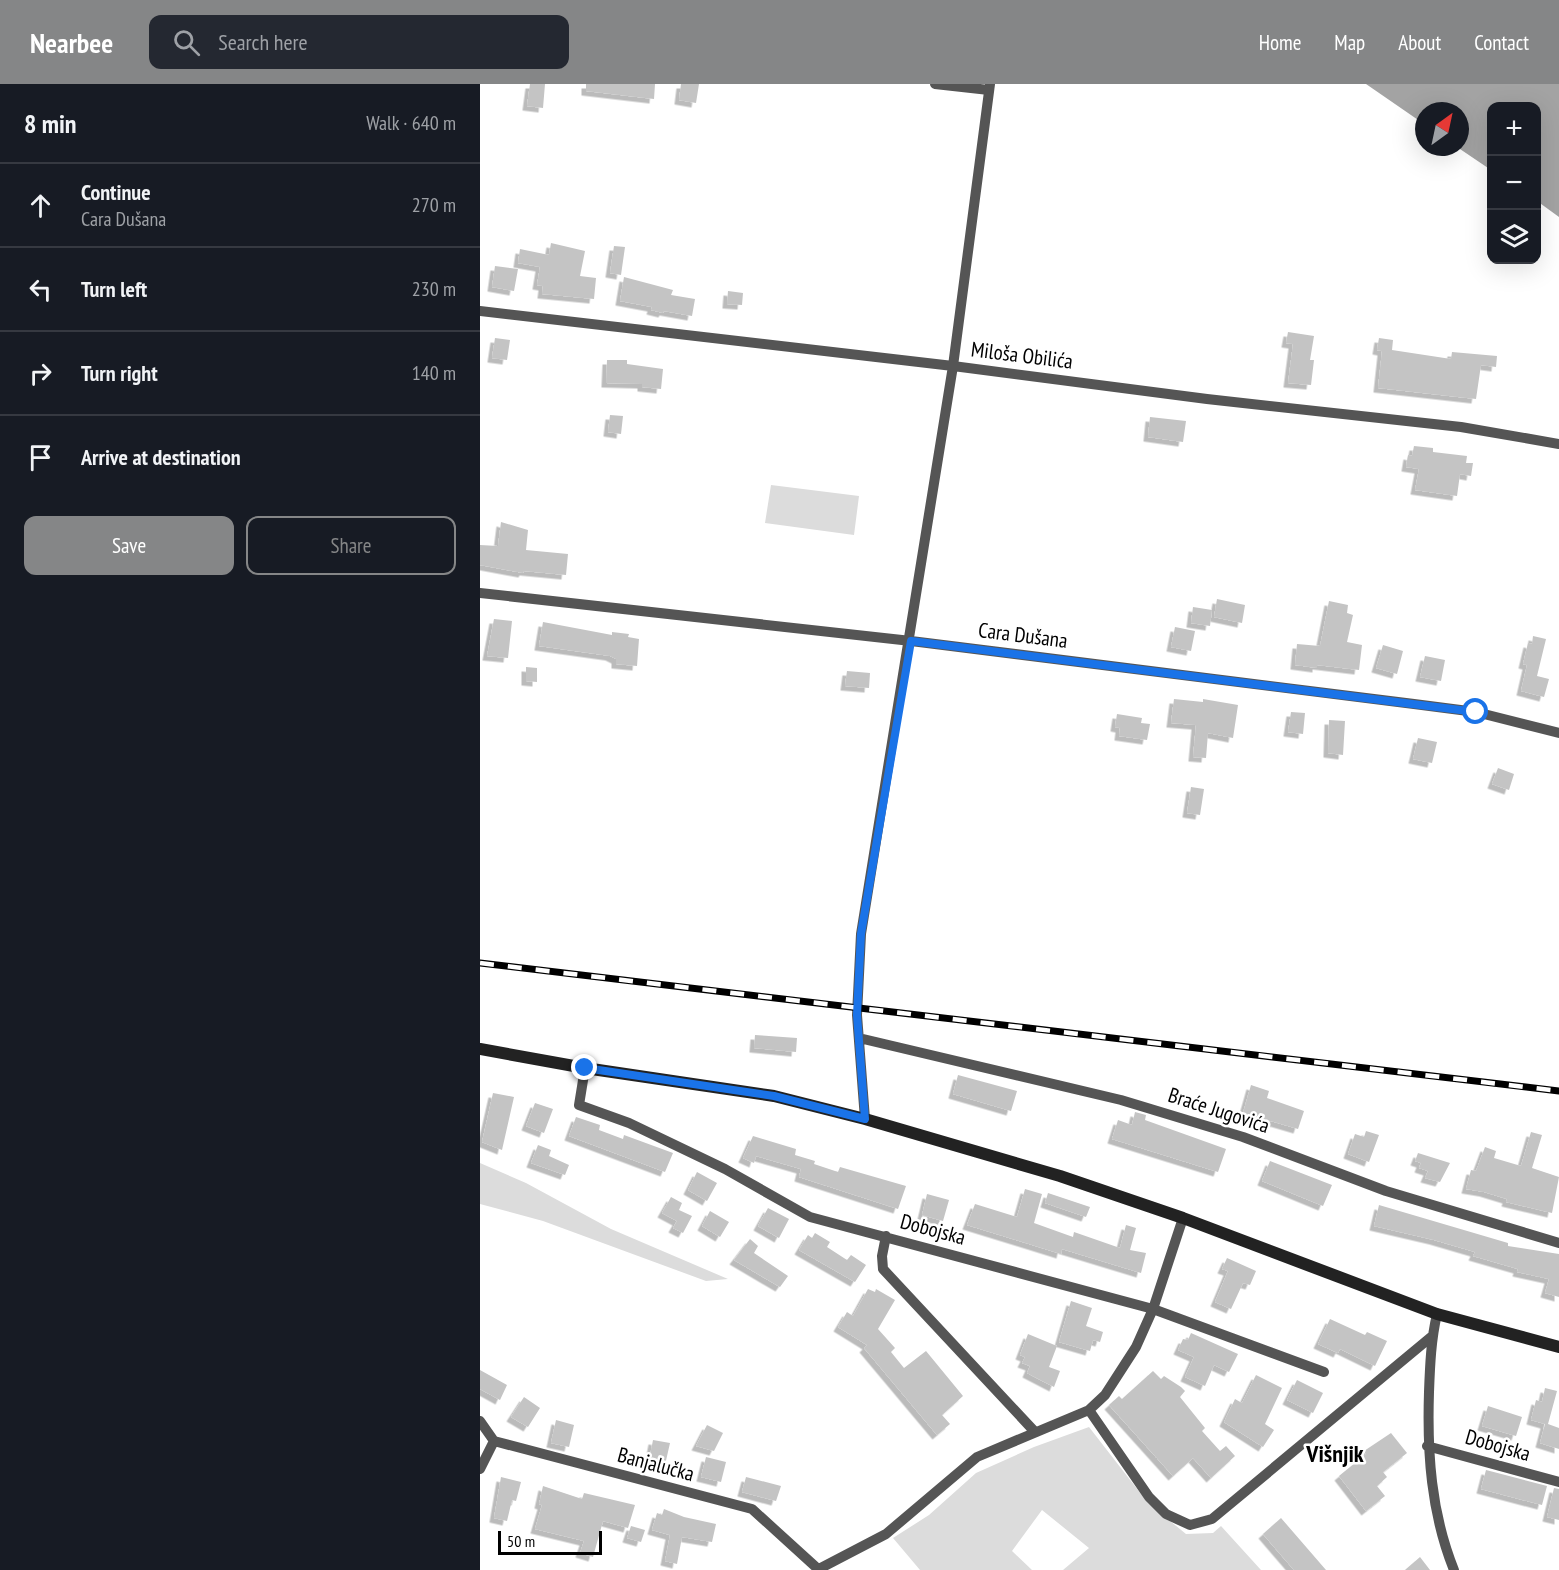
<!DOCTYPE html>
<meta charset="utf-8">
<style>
body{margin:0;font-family:"PT Sans Narrow",sans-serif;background:#242831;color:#f1f3f6}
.controls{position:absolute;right:18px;top:18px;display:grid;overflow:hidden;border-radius:12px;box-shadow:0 6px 24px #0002}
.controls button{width:54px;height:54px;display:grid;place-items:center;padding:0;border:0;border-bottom:2px solid #363941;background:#171b24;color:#f1f3f6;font:30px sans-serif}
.compass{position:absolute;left:935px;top:18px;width:54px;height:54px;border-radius:50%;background:#171b24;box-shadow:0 6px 24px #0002;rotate:33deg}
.scale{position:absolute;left:18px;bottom:15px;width:104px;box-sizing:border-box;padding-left:6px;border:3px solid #000;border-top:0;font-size:16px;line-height:21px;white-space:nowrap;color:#000;-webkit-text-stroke:4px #fff;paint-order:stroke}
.stop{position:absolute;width:18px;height:18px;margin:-14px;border:4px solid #1a73e8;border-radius:50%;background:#fff}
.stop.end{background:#1a73e8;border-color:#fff;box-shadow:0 2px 6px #0008}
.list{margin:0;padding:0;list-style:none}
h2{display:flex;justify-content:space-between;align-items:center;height:78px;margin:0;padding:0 24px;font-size:26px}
h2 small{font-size:20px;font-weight:400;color:#9ea1a6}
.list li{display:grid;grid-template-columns:39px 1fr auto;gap:18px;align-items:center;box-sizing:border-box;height:84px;padding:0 24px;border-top:2px solid #363941}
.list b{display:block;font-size:22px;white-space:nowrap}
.list p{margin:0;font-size:20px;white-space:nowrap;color:#9ea1a6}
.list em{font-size:20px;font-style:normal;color:#9ea1a6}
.actions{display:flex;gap:12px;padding:18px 24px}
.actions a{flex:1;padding:14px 0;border:2px solid #858687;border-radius:12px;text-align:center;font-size:21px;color:#858687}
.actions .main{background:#858687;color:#fff}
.icon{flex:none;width:33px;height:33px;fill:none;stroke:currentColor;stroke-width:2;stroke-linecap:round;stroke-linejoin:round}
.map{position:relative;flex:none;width:1079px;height:1486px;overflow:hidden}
header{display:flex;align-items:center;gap:36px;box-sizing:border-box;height:84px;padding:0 30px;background:#858687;color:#fff}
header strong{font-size:28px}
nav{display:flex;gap:33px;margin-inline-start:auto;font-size:21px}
.search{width:420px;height:54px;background:#242831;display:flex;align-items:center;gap:15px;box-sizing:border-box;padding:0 21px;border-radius:12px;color:#9ea1a6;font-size:22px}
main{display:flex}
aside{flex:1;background:#171b24}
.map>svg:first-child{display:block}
</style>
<header>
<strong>Nearbee</strong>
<div class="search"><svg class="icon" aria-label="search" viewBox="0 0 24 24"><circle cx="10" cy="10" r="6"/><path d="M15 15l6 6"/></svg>Search here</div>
<nav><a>Home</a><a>Map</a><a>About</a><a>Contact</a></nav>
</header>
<main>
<aside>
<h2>8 min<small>Walk · 640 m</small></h2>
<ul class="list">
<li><svg class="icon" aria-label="ahead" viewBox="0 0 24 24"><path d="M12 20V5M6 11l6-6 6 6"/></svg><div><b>Continue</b><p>Cara Dušana</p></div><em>270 m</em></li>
<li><svg class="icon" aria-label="left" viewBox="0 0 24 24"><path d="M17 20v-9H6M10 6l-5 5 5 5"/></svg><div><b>Turn left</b></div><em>230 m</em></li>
<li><svg class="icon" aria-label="right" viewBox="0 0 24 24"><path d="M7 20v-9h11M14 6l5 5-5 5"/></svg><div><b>Turn right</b></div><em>140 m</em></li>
<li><svg class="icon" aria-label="arrive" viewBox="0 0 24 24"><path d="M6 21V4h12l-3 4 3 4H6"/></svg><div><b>Arrive at destination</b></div></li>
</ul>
<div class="actions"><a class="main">Save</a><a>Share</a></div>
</aside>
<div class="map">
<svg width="1079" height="1486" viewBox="0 0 1079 1486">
<defs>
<filter id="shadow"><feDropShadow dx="-4.5" dy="4.5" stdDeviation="0" flood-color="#0004"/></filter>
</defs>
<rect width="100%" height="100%" fill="#fff"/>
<!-- green -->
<path fill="#dcdcdc" d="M291 401 379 412 374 451 285 439Z
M0 1079 46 1099 131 1145 248 1195 226 1197 63 1137 0 1120Z
M609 1343 668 1419 706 1450 733 1449 741 1442 781 1486H583L609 1464 562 1426 532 1467 552 1486H440L413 1454 449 1431 496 1389 554 1363Z"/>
<!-- water -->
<path fill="#a3a3a3" d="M886 0H1079V133L1057 117 1056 22H1011V86L977 63H980V27H944V40Z"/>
<!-- building -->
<path fill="#c4c4c4" filter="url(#shadow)" d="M50 0H65L63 24 47 22Z
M106 0H175L174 15 106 7Z
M201 0H219L216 19 199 16Z
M71 159 105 167 100 192 116 194 114 215 62 210 63 202 57 201 60 183 38 179 40 165 69 171Z
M134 162 145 163 141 191 130 189Z
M15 182 38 185 34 207 12 203Z
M144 193 193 206 191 211 215 215 212 232 184 227 183 229 171 226 172 223 140 217Z
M248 207 263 209 262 221 247 220Z
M808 248 834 252 830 276H834L831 301 808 299 813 260 806 259Z
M15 254 30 256 27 276 12 274Z
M899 254 913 256 912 266 971 275 972 268 1017 272 1016 283 1001 281 996 315 898 304 902 267 897 266Z
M127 276H147V280L183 285 181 305 162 303V300L126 299Z
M130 331 143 332 141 350 128 348Z
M670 333 706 337 703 358 668 353Z
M934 362 953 364V368L987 372 986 379H993L991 392 980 390 977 412 935 406 939 385 926 383 928 371 932 372Z
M21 438 48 446 46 466 88 470 86 491 44 487 43 489 0 481V461L18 462Z
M737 515 765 521 762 539 734 533Z
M849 517 868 521 867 529 873 531 867 558 882 561 879 586 837 581V584L815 581 817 560 840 562Z
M713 523 732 526 730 542 711 539Z
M14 535 32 537 28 574 7 572Z
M63 538 132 551V548L149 550 148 553 159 555 157 582 136 580V575L130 572 59 562Z
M695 543 715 547 711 567 691 563Z
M1053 552 1066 555 1057 592 1069 595 1064 613 1041 607 1047 581 1043 580 1048 559 1052 560Z
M903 561 923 567 917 590 896 584Z
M945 572 965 576 961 597 940 593Z
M46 583 57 584V598L46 597Z
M367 587 390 589 389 604 365 602Z
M694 615 723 618V615L758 621 753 654 728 649 726 674 713 673 716 641 691 639Z
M811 628 825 629 823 650 808 648Z
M637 630 662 634 661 639 670 640 667 656 639 652 640 644 635 643Z
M849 636 865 637 863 671 848 669Z
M938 654 957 658 952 679 933 675Z
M1018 684 1034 690 1029 706 1012 700Z
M711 703 724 705 720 731 707 729Z
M275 951 317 954 316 968 274 964Z
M478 991 537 1007 531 1027 473 1010Z
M771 1001 789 1007 787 1014 824 1027 818 1045 763 1029Z
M13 1009 34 1013 22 1066 2 1058Z
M55 1019 73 1025 64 1049 46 1042Z
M655 1028 666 1031 665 1036 746 1065 738 1088 632 1055 638 1036 652 1041Z
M96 1033 120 1041 119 1046 143 1055 144 1051 193 1069 185 1088 89 1052Z
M886 1047 899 1051 889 1078 868 1070 875 1050 884 1053Z
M1051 1048 1062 1051 1052 1084 1079 1093 1072 1129 1026 1118 1027 1115 1004 1108 986 1105 991 1086 996 1087 1005 1063 1016 1067 1014 1074 1041 1082Z
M273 1052 316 1065 315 1071 335 1077 334 1080 358 1088 360 1083 426 1102 418 1125 319 1093 321 1085 276 1072 274 1079 263 1074Z
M58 1061 71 1066 69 1072 89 1081 85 1091 51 1079Z
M938 1069 970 1079 960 1098 945 1094 948 1087 939 1084 941 1079 935 1077Z
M790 1077 852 1101 843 1122 782 1097Z
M217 1088 237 1099 227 1117 208 1106Z
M545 1105 562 1110 554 1139 593 1153 594 1148 640 1164 646 1141 656 1144 650 1166 666 1169 661 1189 582 1165 581 1170 487 1141 495 1120 537 1133Z
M568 1109 610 1123 606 1133 565 1119Z
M447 1110 469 1116 463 1137 442 1131Z
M191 1113 202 1119 199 1126 212 1132 203 1149 193 1144 197 1137 182 1129Z
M899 1121 1028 1159V1162L1079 1170V1213L1065 1209 1069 1195 1037 1188 1038 1185 993 1172 995 1168 954 1156 894 1142Z
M288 1124 309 1135 299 1154 278 1142Z
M230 1127 249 1138 240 1153 222 1142Z
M335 1149 350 1158 347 1163 367 1176 371 1171 386 1181 375 1198 319 1166 328 1151 332 1154Z
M270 1155 278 1162 274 1169 308 1192 300 1203 254 1176Z
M747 1174 776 1187 770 1201 763 1199 751 1225 735 1218 748 1187 742 1185Z
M388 1205 395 1208 396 1205 415 1216 398 1245 415 1264 411 1268 424 1284 446 1267 483 1312 462 1331 470 1340 457 1351 384 1264 387 1261 358 1243 367 1228 373 1232Z
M591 1217 612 1224 606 1242 623 1248 620 1258 613 1256 610 1267 579 1258Z
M850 1235 885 1251 887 1248 907 1257 895 1282 860 1265 858 1269 838 1260Z
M711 1249 758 1270 749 1288 734 1281 725 1302 705 1293 714 1273 698 1266 703 1255 708 1256Z
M548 1250 577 1262 569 1283 580 1287 574 1303 547 1289 550 1282 542 1279 545 1273 540 1271Z
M0 1286 27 1301 20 1316 0 1305Z
M673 1287 681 1295 684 1292 701 1303 705 1307 700 1313 725 1344 722 1347 740 1367 746 1362 755 1372 731 1394 713 1374 693 1392 629 1321 639 1312 642 1315Z
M776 1291 802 1304 785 1340 794 1346 783 1363 744 1338 755 1315 762 1319Z
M817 1296 843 1309 833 1329 807 1316Z
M1065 1304 1077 1307 1068 1340 1079 1344V1365L1060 1359 1065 1340 1051 1336 1056 1316 1062 1318Z
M44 1313 60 1324 48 1343 31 1333Z
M1008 1322 1042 1333 1036 1352 1002 1342Z
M76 1336 94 1341 89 1363 71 1359Z
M227 1341 243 1349 234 1367 216 1362Z
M911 1349 927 1369 903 1388 907 1393 897 1402 905 1412 886 1427 859 1392 886 1370 884 1367Z
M173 1356 190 1359 185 1381 169 1377Z
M226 1373 246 1378 241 1398 221 1393Z
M1006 1386 1067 1402 1062 1421 1001 1405Z
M21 1393 41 1398 36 1417 32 1416 27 1437 14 1434Z
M266 1393 301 1402 296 1417 262 1408Z
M63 1402 102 1415 104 1409 155 1421 148 1444 123 1437 113 1473 100 1469 104 1457 55 1445 62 1421 59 1420Z
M1074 1404 1079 1405V1436L1067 1433Z
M184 1425 204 1433 236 1440 232 1458 202 1453 197 1480 185 1477 190 1451 172 1446 177 1429 182 1431Z
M801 1434 846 1486H814L783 1450Z
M151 1442 165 1446 161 1458 147 1454Z
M940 1473 950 1486H925Z"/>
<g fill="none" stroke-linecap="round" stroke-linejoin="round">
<!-- minor -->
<path stroke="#555" stroke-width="10" d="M455 0 509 6
M0 227 473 282 727 315 981 343 1079 360
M0 509 431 557 934 620 996 628 1079 649
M379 954 641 1016 763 1053 906 1107 1079 1159
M105 984 99 1021 149 1039 245 1085 330 1133 673 1225 844 1288
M385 1035 377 931 381 850 473 282 510 0
M406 1152 402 1172 403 1185 555 1348
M957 1230C951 1256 950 1281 949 1308 947 1369 951 1429 974 1486
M609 1326 669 1413 686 1430 710 1441 732 1435 951 1253
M0 1337 14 1357
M947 1362 1079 1398
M0 1385 14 1357 272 1425 338 1485
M337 1486 406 1450 497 1373 609 1326 625 1311 656 1263 673 1225 703 1134"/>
<!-- secondary -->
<path stroke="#222" stroke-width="12" d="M0 965 105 984 294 1012 385 1035 580 1092 703 1134 957 1230 1079 1263"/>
<defs>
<path id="rail" d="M0 879 1079 1007"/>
</defs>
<!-- rail casing -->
<use href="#rail" stroke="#000" stroke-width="7"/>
<!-- rail -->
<use href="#rail" stroke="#fff" stroke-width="4.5" stroke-dasharray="14" stroke-linecap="butt"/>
</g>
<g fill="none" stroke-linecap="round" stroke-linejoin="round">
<!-- route -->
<path stroke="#1a73e8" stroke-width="8" d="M105 984 294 1012 385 1035 377 931 381 850 431 557 996 628"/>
</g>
<g text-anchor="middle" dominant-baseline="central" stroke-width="5" stroke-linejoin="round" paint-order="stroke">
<!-- street labels -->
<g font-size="21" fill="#000" stroke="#fff">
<text transform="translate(542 271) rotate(7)">Miloša Obilića</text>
<text transform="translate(543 551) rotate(7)">Cara Dušana</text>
<text transform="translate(739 1026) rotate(18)">Braće Jugovića</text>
<text transform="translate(453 1145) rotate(15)">Dobojska</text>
<text transform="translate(1018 1361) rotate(16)">Dobojska</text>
<text transform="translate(176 1380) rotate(15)">Banjalučka</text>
</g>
<!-- quarter labels -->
<g font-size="24" font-weight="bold" fill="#000" stroke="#fff">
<text x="855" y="1369">Višnjik</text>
</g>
</g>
</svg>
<div class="controls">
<button>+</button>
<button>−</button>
<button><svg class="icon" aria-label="layers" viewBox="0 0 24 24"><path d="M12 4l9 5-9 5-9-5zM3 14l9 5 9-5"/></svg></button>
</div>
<svg class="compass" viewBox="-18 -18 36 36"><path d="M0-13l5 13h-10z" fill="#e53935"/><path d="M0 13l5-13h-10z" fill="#9ea1a6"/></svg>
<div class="scale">50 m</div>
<div class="stop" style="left:996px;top:628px"></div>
<div class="stop end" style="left:105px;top:984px"></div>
</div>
</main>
